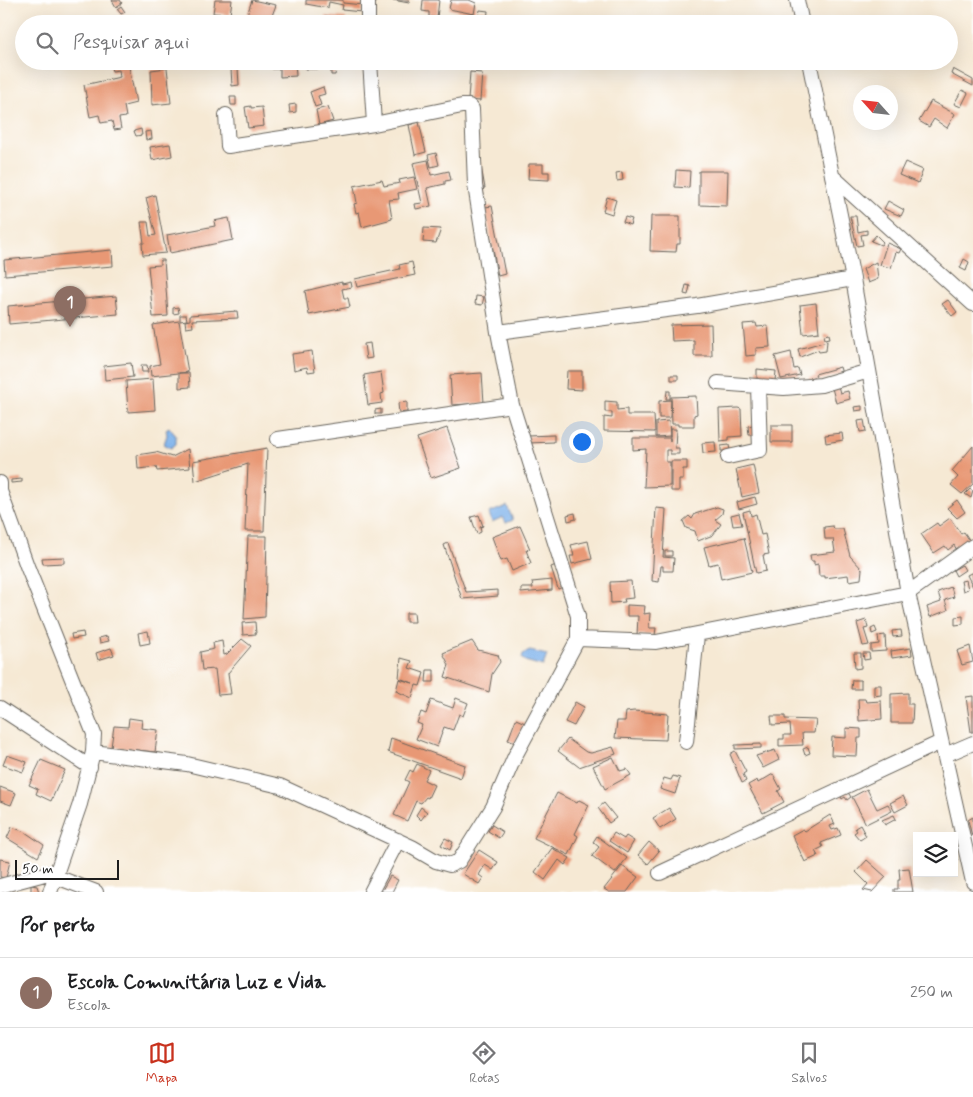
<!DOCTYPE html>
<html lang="pt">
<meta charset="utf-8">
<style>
body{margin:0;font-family:Mynerve,sans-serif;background:#f2f2f2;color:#202124}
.controls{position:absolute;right:15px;bottom:15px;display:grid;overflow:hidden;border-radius:0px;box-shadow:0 5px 20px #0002}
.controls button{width:45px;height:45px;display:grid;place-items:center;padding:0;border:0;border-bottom:1px solid #e0e0e0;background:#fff;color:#202124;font:25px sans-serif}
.compass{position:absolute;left:853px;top:85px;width:45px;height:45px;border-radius:50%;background:#fff;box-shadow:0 5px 20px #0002;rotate:297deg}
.scale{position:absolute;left:15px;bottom:12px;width:104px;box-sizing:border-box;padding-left:5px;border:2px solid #1c1c1c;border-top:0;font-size:14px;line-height:18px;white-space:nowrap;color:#1c1c1c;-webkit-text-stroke:4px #fff;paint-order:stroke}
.you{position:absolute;left:581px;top:441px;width:18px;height:18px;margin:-12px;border:4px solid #fff;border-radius:50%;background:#1a73e8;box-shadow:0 0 0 8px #1a73e833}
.badge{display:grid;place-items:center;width:32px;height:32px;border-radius:50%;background:#c8321e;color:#fff;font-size:16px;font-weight:700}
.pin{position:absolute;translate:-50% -41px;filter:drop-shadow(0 1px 2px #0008)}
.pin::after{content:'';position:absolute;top:26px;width:18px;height:15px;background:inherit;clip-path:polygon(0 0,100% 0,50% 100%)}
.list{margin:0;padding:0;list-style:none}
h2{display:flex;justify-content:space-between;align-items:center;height:65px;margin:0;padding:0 20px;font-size:21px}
h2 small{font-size:16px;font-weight:400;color:#757577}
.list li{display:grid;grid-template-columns:32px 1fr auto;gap:15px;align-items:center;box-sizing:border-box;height:70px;padding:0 20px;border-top:1px solid #e0e0e0}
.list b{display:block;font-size:19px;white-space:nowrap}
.list p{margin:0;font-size:16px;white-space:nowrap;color:#757577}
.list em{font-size:16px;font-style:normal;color:#757577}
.icon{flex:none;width:28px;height:28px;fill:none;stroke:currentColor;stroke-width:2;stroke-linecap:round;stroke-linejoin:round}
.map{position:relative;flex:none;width:973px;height:892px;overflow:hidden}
.search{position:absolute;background:#fff;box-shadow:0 5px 20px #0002;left:15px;right:15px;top:15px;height:55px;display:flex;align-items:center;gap:12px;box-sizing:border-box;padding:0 18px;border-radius:28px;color:#757577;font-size:19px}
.sheet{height:135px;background:#fff}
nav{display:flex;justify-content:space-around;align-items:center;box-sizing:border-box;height:70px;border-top:1px solid #e0e0e0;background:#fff;font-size:14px;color:#757577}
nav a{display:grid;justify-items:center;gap:2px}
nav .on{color:#c8321e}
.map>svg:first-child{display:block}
</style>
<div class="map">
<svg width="973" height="892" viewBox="0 0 973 892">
<rect width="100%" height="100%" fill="#fff"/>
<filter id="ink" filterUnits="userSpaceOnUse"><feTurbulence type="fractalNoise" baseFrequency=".02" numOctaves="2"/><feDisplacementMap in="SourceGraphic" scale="10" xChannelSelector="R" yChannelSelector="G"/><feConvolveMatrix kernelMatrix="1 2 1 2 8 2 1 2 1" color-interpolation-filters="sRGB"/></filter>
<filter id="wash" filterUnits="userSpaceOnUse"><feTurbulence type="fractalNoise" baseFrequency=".0096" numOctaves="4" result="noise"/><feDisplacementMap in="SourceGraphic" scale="20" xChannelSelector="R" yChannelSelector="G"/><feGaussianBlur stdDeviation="1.12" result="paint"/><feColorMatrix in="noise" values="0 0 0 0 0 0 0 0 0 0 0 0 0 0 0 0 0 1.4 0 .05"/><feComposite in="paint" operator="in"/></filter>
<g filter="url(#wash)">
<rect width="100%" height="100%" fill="#f6e9d4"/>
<!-- water -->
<path fill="#7db1ea" stroke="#4c6683" d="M169 427 176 436V444L171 448 164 444 167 435 166 429Z
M507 506 513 520 506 523 503 517 492 522 489 513Z
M530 651 547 655 543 666 525 661 522 658 523 654Z"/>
<g id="blocks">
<!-- building -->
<path fill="#e89875" d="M112 0H120L122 3 116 7Z
M215 0H232L230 15 213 13Z
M252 0 276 5 270 21 247 15Z
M306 0H343V3L363 5 362 12 342 10 343 5 329 2 328 8 306 4Z
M393 0H409V3Z
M423 0H439L437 18 429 17V12L422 11Z
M451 0H469L476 3 474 14 449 9Z
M121 6 125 12 121 14 117 9Z
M480 10 488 11 487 20 481 19V24H448L449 17 478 20Z
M325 16 346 18 345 24H325Z
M109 61H128L136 103 124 106 126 117 119 118 121 129 114 130 112 121 101 123 99 115 90 117 84 85 120 77 119 70 112 71Z
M272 61H295L296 76 280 77V69H272Z
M305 61H325V69H305Z
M167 68 171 103 152 105 151 70Z
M231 69H238L239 85 232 86Z
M331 69 336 70 335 75H331Z
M953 69 973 80V86L951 74Z
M470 72 482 73 480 101 468 100Z
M323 87 325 94 318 96 321 105 315 107 310 92Z
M962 90 968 93 961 107 954 104Z
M230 97H236V105H231Z
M931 101 955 114 947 128 934 119 929 127 919 121Z
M296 104V112L290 113 289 105Z
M251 106V108L262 107 264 126 248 128 245 107Z
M328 107 333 121 319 125 316 110Z
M419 122 426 152 415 155 409 125Z
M141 129 142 135 136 136 134 131Z
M151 131 152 139 146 140 145 132Z
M170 144 172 156 152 160 150 147Z
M436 153 439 165 431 167 428 155Z
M428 160 431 175 449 171 451 180 445 181V184L427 188 431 206 416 209 415 204 422 203 413 163Z
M480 161 485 188H483L484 196 481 197Z
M905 162 923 170 918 183 899 175Z
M529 164H543V172H549V180L528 179Z
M676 170 690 171 689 188 675 187Z
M699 171H728L727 206 699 205Z
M622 172 623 180 617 181 616 173Z
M414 177 417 189 398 193 399 199 389 200 392 219 362 227 359 212 356 213 354 204 357 203 354 186 382 180 384 186 400 183 399 180Z
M155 195 166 253 143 255 142 243H144L141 222H148L150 236 156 235 146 198Z
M607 197 616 200 612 214 603 211Z
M888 201 904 210 901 216 884 209Z
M492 206 505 274 498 276 485 207Z
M651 216H680V244H677L676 252 650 251Z
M850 216H856L858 232 867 230V234L861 235 863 245 857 246Z
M625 217 632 219 630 225 623 222Z
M229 218 233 240 170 253 167 235 215 226 214 221Z
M424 228 441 229 436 243 423 242Z
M876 235 883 242 881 245 871 241Z
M887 243 901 249 899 253 896 252 891 268 880 265Z
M112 250 113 266 5 275 4 260Z
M964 259 969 262 966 271 960 268Z
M160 260H164L168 316 153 317 148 266 160 265Z
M412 262 415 275 357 287 355 279 400 269 399 265Z
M876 262 878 279 868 283 863 269Z
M342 282V284L351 282 352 287 342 289 344 298H348L350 307 309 315 305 291Z
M686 285 690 286 688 295 684 294Z
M116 296 118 314 9 324 8 306Z
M476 296 484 297 482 305 475 304Z
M948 300 957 312 952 316 942 304Z
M816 303 819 332 803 334 800 305Z
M178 307 179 313 173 314V308Z
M237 311 238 318 192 320 193 327 186 328 185 321 190 320V315Z
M180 315H186L187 320 180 321Z
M179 321 188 372 151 376 150 366 160 364 153 325Z
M756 323 757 327 768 326 770 347 756 348V355L746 356 743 324Z
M711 324 712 356H694V340L672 341 671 325Z
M829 334 830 338 825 339 824 335Z
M827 341 826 351 819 352 818 350 800 357 798 349Z
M370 343 372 358 366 359 364 344Z
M312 351 315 371 308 372 307 367 294 370 292 354Z
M791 352 794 369 798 368 800 375 781 379 775 356Z
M131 363 133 377 105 380 104 366Z
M141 365H147L148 372H142Z
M840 367 842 374 810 383 809 378 816 376 815 374Z
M757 369 776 371 775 381 757 379Z
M567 371H582V390L566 389Z
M381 372 384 393 381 394 382 403 368 405 364 375Z
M179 373H189L190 387 179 388Z
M482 373 484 403 452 405 450 375Z
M671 375H678V380H671Z
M153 379 155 410 128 412 126 381Z
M838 386 840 393 848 391 850 399 836 403 832 388Z
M667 391H670V399H666Z
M696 396 697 414 694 415V426H678V424H672L671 397Z
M671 400 670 418H659V401Z
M605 401 617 402V410L627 409V415H654L655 432 604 431V417L612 418V412H605Z
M407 402V412L399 413 398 403Z
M862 406V410L855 411 854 407Z
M738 408 741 409 742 436 729 437V440L720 441 719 409Z
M381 409V414H375V410Z
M864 420 866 431 860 432 858 421Z
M669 421 670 436 656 437V422Z
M755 425 756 435H749L748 426Z
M771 425H792V442H771Z
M447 428 461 468 431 478 417 438Z
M670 429H676L675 448H679V454H670V450H666V462H670V486L644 487 646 449 633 450V438H670V441Z
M842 433 843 440 826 443 825 435Z
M554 435V442L528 443V436Z
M715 442 716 452 703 453 702 443Z
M729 445 730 451H721V446Z
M973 446V484L962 494 951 485 958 477 952 471Z
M267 448 264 531H245L248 464 195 481 193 461Z
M188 449 190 468 157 471 156 467 138 469 137 455 156 452 172 457Z
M671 461H687V469H683V480H679V491H671Z
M753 465 759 493 742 497 736 469Z
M22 479V482L11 483V480Z
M970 489 973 491 971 498 965 494Z
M755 497 757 504 739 509 737 502Z
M957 500 965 512 957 518 947 508Z
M717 507 723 509 722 514 715 520 721 524 713 535 698 541 695 531 686 528 683 521 689 516 692 519 695 514Z
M656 508 666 509 663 557 674 558 673 571H663V566H661L659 582 652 581Z
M750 510 751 516 756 514 761 535 765 534 769 554 763 555 766 571 756 573 743 512Z
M575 513 576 519 568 521 567 515Z
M739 513 742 525 733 526 731 515Z
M479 515 483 526 480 527 481 532 477 534 471 517Z
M950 518 961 534 964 532 970 541 957 550 954 545 948 550 945 546 934 553 921 534 937 523 939 526Z
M520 526 530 549 526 550 531 563 512 571 507 559 501 561 492 537Z
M833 526 834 529H843L850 556 862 569 861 579 849 581 848 575 825 578V576H819L818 564 814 565V561H811L810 555 835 552 833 539H825L824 527Z
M248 536H267L265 617 244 619Z
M744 538 752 572 721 579 718 563 709 565 704 547Z
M588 541 592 559 572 564 570 556H574L571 545Z
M448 543 466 592 498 590V596L462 599 444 545Z
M665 551H672V556H665Z
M64 557V563L43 564 42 558Z
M556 565 563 587 558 589 551 567Z
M962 565 965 570 956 576 953 570Z
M973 572V587L967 575Z
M552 580V590L521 593V588H533L532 582Z
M966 580 968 589 963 591 961 581Z
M631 581 633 598 624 599 625 602 611 603 610 582Z
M951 587 954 597 945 600 948 610 930 617 927 607 941 602 938 592Z
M627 605 645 606 644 614 650 613 649 628H656L655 635H637L638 616H627Z
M406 613H414L415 622H406Z
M963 616V624L955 625V617Z
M866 620 868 628 864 629 869 645 863 646 857 623Z
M255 622 256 634 243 635 242 623Z
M875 627 877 632 872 634 871 629Z
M901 630 902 636 893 637 892 631Z
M148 631 150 643 140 645 138 633Z
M83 632 84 637 72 639 71 634Z
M885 635 886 651 871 652V645L879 644 878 636Z
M107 636 109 641 100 643 99 638Z
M242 639 251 646 228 673 231 694 218 695 215 669 202 670 200 652 214 649 213 643 222 641 224 655 227 654Z
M472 641 478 650 498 655 500 662 492 674 489 692 445 677 449 665 443 653Z
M970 646 973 662 962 665 957 651Z
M111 648 114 655 98 660 96 653Z
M911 648 912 655 892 658 891 651Z
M854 653H861V668L855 669Z
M863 653H869L870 659 864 660Z
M401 658 412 661 409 668 424 673 420 686 416 685 412 698 396 691 399 679 413 683 399 678Z
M427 670H434V682H426Z
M852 680H861V689H851Z
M874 685H881V695L874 696Z
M908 693V704H913L912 723H891V694Z
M973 696V732H971L966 697Z
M456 698 468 703 463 716 459 714 453 730 444 727 437 747 416 739 422 725 417 723 421 712 426 714 431 700 453 708Z
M858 699H865L866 702 881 701 882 719 859 721Z
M575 702 584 707 574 726 565 722Z
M634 711 668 714 666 740 615 738 617 721H625L626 712Z
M771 716H785V719L816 720 814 733H802L803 745 779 746V739H784V735H791L790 724 772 725Z
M129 718 142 720 141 728 158 730 155 752 111 747 114 726 128 727Z
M516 719 525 723 515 743 508 740Z
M846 728 861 729V738H858L857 756 831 755 832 737 846 738Z
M391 738 465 765 461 778 388 752Z
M568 739 586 752 591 753 613 747 616 754 579 767 558 751Z
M761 744V748L735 749V745Z
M808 747 810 753 805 755 803 749Z
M775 750 779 760 763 768 756 756Z
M735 751 746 772 743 774 746 781 742 783 730 754Z
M7 755 27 762 23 772 3 765Z
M613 757 620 771 627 769 631 775 605 789 593 766Z
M41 760 65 770 51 801 36 794 38 789 29 785Z
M417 764 429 770 424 780 434 785 428 798 426 797 421 803 416 801 407 821 394 815 409 782 405 780 410 770 413 772Z
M773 774 781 789 778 791 784 802 763 813 748 785 757 780 758 783Z
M673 776 680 778 675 794 660 789 664 778 671 780Z
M0 787 16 793 11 805 0 801Z
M867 789 877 809 888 804 892 811 866 824 852 797Z
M847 791 851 797 847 800 845 797 842 799 840 795Z
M557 793 577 803 579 800 589 805 575 834 578 836 569 855 534 838Z
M903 796 908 805 895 812 890 803Z
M604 803 616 818 609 823 598 808Z
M421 807 427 812 421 820 416 815Z
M669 808 676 819 660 829 653 818Z
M830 815 835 824 830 826 832 830 838 828 841 835 821 843 823 847 815 851 818 856 805 862 792 835 803 829 805 831Z
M894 815 896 819 885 825 882 820Z
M973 817V836H972L968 820Z
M492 825 503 832 499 838 488 831Z
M860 825 866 836 860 840 854 833 857 831 855 828Z
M12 827 25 832 44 845 38 857 7 838Z
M614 833 624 839 626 836 634 841 627 853 609 841Z
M597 836 627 858 615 873 592 856 599 847 593 842Z
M445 838 453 842 450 850 441 845Z
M649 842 659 851 648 864 638 855Z
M552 848 570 858 565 865 559 860 545 880 535 872Z
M479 850 498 862 493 870 485 865 479 875 483 878 479 884 463 874Z
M0 859 10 861 6 878 0 877Z
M867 860 886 877 872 892 863 890 868 884 856 872Z
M622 866 638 877 627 892H609L604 889Z
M909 868 913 892H894V889H898V880H900L899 869Z
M390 876 398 880 392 892H381Z
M31 885 37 886 39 892H31Z"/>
</g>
</g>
<g filter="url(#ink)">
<use href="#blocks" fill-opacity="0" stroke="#68645c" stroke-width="1"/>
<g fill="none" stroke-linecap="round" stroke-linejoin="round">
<defs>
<path id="minor" d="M368 0V24
M797 0 802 24
M370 61 374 124
M809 61 853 279 908 593 973 882
M832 176 973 304
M498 332 697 306 853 279
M718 383 784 388 821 385 869 371
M278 439 512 405
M728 457 760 450 758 386
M0 483V491L27 566 94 734 93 752 80 804 50 892
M578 639 656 642 908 593 973 546
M0 708 90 767
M686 742 697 635
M93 752 187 764 280 786 412 847 436 861 450 865 459 861 493 807 515 756 578 639V616L512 405 498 332 475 185 472 109 469 106H462L374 124 228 146 226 115
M945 755 973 743
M660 873 941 742
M54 876 96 892
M0 886 56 871
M371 892 398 840"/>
</defs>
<!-- minor casing -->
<use href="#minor" stroke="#68645c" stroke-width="16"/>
<!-- minor -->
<use href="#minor" stroke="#fff" stroke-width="14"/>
</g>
</g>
</svg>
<div class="controls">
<button><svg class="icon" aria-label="layers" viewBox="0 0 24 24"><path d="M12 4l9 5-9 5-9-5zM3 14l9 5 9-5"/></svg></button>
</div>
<svg class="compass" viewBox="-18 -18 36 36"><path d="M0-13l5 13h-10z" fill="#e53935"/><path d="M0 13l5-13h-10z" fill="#757577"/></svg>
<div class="scale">50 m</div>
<div class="you"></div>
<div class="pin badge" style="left:70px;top:327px;background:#8d6e63">1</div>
<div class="search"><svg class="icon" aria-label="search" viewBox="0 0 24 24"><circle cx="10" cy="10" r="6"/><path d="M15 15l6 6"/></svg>Pesquisar aqui</div>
</div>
<section class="sheet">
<h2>Por perto<small></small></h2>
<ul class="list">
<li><span class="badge" style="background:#8d6e63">1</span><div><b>Escola Comunitária Luz e Vida</b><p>Escola</p></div><em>250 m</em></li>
</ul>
</section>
<nav>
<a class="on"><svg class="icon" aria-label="map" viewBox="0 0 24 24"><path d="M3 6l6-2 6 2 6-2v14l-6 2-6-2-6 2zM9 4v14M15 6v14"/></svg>Mapa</a>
<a><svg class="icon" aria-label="directions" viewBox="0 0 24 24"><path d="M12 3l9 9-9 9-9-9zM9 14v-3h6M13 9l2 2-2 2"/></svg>Rotas</a>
<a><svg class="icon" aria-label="saved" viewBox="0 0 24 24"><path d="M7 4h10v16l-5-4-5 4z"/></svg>Salvos</a>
</nav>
